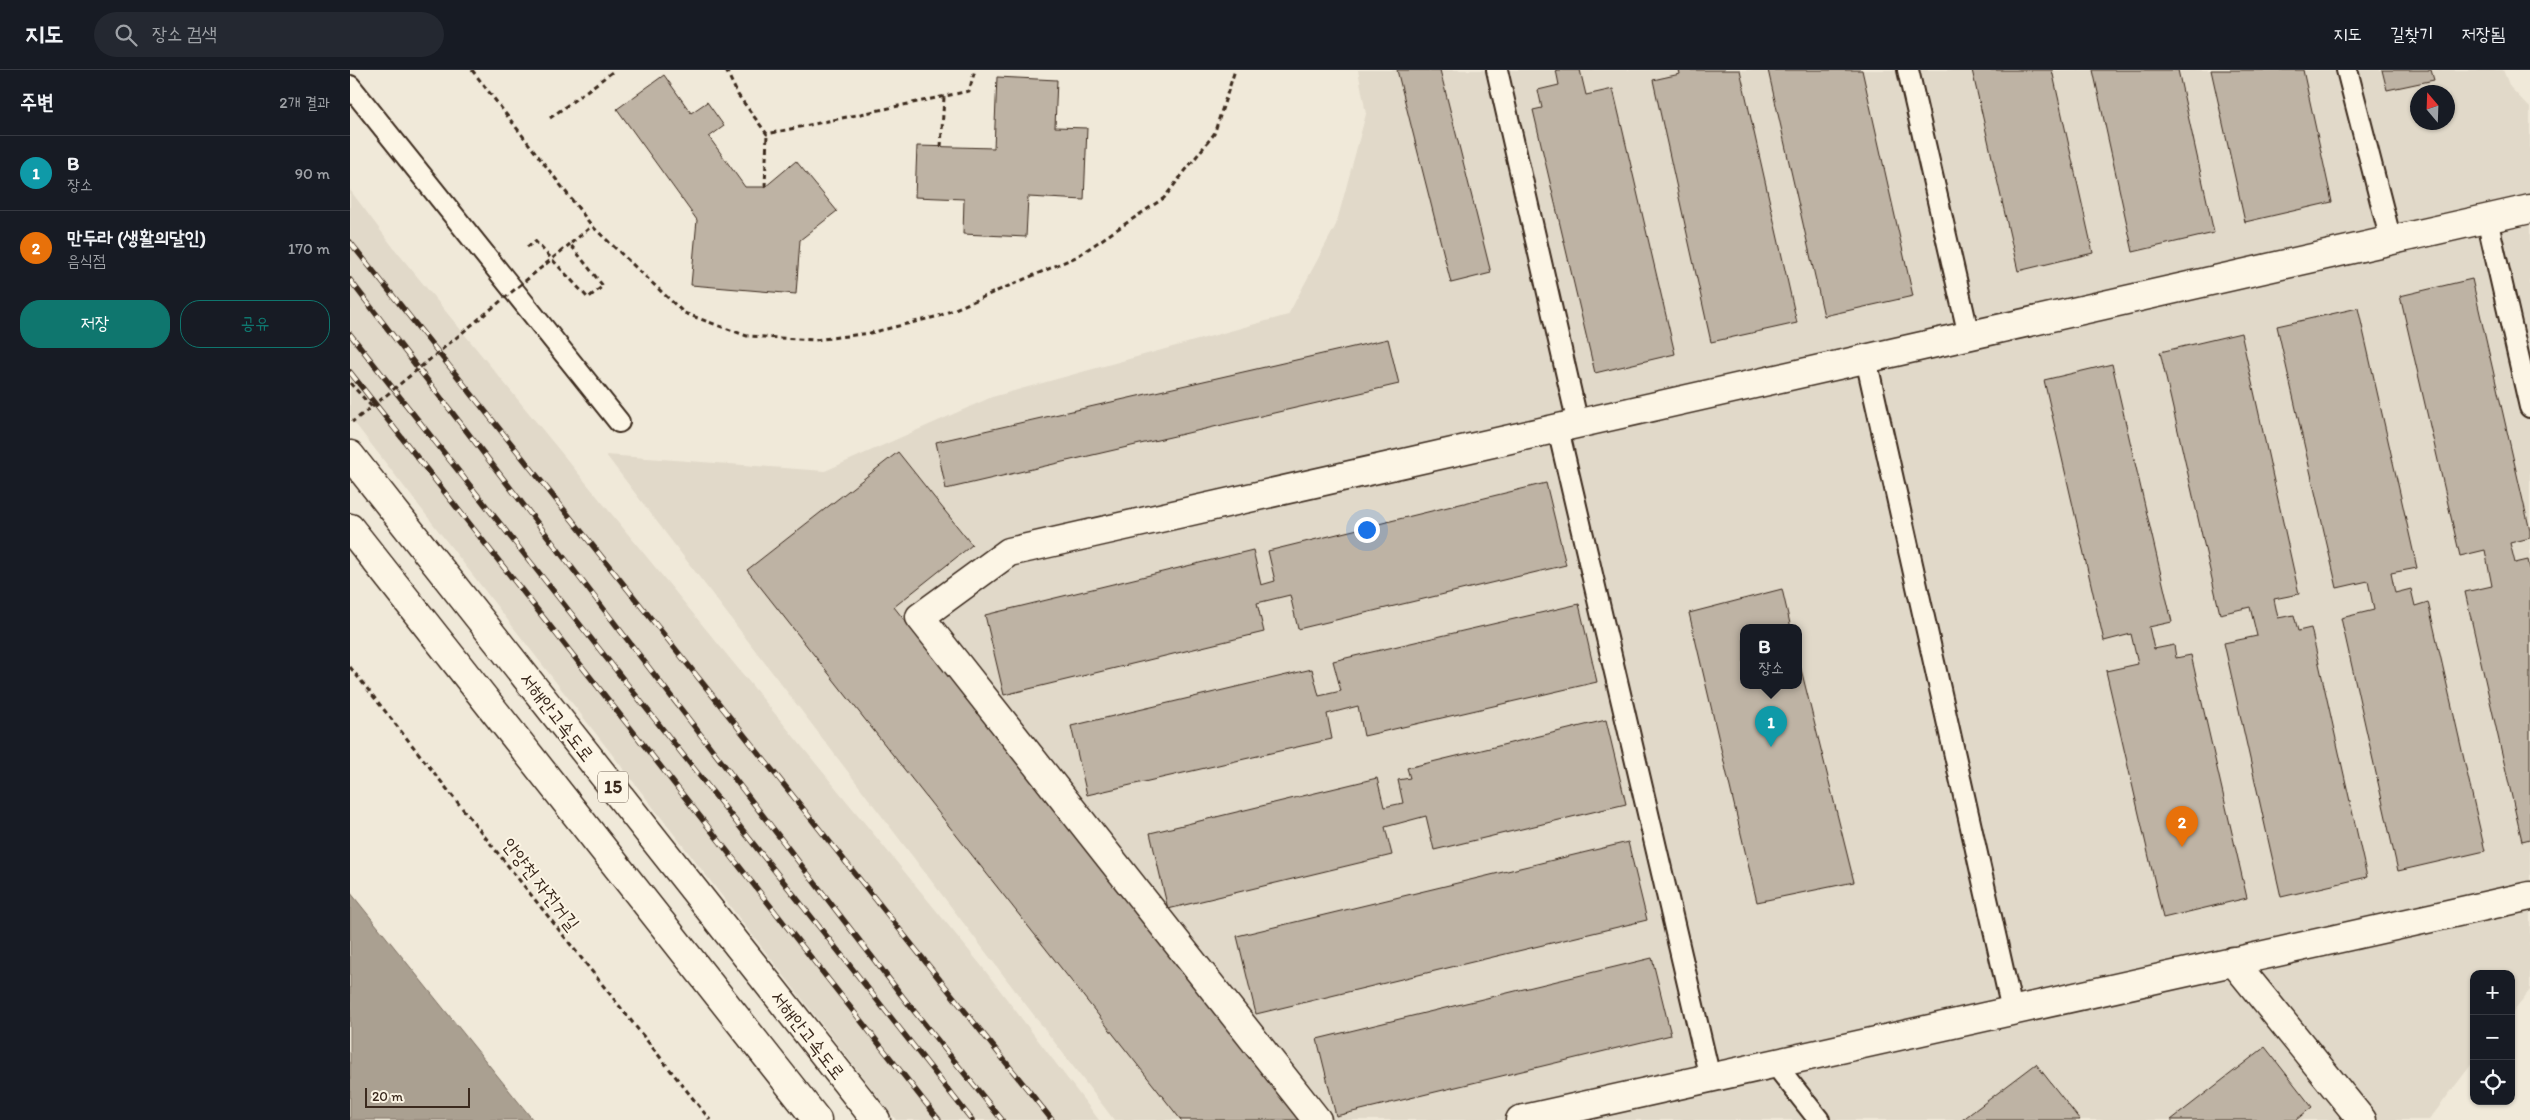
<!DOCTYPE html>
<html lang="ko">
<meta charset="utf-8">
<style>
body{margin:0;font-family:Itim,"Poor Story",sans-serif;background:#242831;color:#f1f3f6}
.controls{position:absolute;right:15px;bottom:15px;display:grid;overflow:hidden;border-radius:10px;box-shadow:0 1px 4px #0004}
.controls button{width:45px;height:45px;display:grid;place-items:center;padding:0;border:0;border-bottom:1px solid #363941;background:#171b24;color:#f1f3f6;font:25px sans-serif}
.compass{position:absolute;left:2060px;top:15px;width:45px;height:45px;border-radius:50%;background:#171b24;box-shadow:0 1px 4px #0004;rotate:341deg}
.scale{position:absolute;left:15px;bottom:12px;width:105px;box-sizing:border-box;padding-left:5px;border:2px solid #3b2a1e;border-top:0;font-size:14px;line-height:18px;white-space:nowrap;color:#3b2a1e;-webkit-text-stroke:4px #fcf5e5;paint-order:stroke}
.you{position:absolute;left:1016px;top:459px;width:18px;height:18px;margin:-12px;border:4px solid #fff;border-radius:50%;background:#1a73e8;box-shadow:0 0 0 8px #1a73e833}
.badge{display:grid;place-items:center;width:32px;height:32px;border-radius:50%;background:#0f766e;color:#fff;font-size:16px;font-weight:700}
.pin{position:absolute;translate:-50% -41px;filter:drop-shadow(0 1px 2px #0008)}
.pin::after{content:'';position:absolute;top:26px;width:18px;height:15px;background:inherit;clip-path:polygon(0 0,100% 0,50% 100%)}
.popup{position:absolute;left:1390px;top:554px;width:62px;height:65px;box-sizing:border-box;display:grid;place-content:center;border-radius:10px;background:#171b24;filter:drop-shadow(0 1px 4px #0005);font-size:16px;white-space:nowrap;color:#9ea1a6}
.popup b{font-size:19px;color:#f1f3f6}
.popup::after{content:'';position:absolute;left:50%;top:100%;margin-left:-10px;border:10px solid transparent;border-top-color:#171b24}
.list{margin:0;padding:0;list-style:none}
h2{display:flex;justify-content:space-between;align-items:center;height:65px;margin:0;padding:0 20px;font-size:21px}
h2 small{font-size:16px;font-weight:400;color:#9ea1a6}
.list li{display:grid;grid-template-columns:32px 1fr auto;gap:15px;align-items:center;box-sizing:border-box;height:75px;padding:0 20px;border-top:1px solid #363941}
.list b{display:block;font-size:19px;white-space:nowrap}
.list p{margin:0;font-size:16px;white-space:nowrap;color:#9ea1a6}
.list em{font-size:16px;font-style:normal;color:#9ea1a6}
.actions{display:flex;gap:10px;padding:15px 20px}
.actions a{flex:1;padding:11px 0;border:1px solid #0f766e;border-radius:20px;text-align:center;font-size:18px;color:#0f766e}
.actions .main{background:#0f766e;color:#fff}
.icon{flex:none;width:28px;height:28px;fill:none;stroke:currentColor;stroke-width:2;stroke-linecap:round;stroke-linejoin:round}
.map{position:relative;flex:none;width:2180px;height:1050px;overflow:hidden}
header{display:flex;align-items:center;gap:30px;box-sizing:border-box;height:70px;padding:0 25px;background:#171b24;border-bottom:1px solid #363941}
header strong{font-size:24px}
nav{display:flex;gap:28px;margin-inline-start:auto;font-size:18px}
.search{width:350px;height:45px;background:#242831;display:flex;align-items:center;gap:12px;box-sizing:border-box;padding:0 18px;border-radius:28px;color:#9ea1a6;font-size:19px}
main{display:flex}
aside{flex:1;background:#171b24}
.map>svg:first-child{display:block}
</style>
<header>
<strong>지도</strong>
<div class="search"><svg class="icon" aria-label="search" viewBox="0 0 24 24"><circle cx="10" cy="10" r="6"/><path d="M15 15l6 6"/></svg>장소 검색</div>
<nav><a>지도</a><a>길찾기</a><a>저장됨</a></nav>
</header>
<main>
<aside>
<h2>주변<small>2개 결과</small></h2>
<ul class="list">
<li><span class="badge" style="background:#0f9aa8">1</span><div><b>B</b><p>장소</p></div><em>90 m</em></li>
<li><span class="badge" style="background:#e8710a">2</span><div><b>만두라 (생활의달인)</b><p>음식점</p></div><em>170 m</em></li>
</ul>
<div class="actions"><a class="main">저장</a><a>공유</a></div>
</aside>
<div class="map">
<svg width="2180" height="1050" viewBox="0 0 2180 1050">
<rect width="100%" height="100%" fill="#f0e9d9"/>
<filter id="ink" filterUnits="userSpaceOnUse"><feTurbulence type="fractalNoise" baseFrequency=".02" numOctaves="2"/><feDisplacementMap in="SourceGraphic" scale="10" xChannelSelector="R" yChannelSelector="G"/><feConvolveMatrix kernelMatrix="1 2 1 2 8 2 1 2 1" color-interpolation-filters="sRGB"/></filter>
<g filter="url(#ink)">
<!-- built -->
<path fill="#e1d9c9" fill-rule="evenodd" d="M1008 0H2153L2160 17 2180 38V920L2161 944V904H2124V991L2079 1050H764L256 385 475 401 642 327 938 245 986 155 1016 44ZM2068 22H2098V52H2068ZM1394 558H1448V616H1394Z
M0 120 43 177 630 894 749 1050H546L0 347Z"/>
<!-- water -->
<path fill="#aaa091" stroke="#7e7163" d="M0 822 183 1050H0Z"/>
<!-- building -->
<path fill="#beb3a4" stroke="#3b2a1e" d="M1047 0H1090L1141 203 1101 213Z
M1206 0H1230L1236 25 1263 19 1325 284 1245 303 1183 40 1192 38 1188 20 1209 15Z
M1329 0H1390L1447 253 1361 272 1303 10 1330 4Z
M1418 0H1512L1563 226 1474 246Z
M1622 0H1702L1743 183 1668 201Z
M1743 0H1828L1864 163 1783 182Z
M1861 0H1953L1982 132 1895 152Z
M2032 0H2081L2084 10 2037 20Z
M314 5 341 43 357 32 374 56 359 67 395 117H415L446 91 487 141 450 170 446 224 341 215 347 150 267 39Z
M647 7 707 10 705 57 737 58 734 130 678 127 676 167 613 164 614 129 565 127 567 76 644 78Z
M2122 209 2180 461V468L2160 473 2165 493 2178 490 2180 499V769L2172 771 2115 522 2142 516 2135 480 2110 486 2050 226Z
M2008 238 2067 498 2041 503 2045 523 2061 519 2065 536 2078 532 2135 781 2048 801 1991 548 2024 540 2018 511 1987 518 1927 256Z
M1891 263 1949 524 1924 529 1928 548 1944 545 1948 561 1961 558 2017 807 1931 827 1874 573 1907 566 1900 537 1870 544 1810 282Z
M1038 269 1049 314 596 419 586 372Z
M1762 294 1822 552 1799 557 1804 579 1824 575 1826 588 1841 585 1897 828 1813 848 1756 601 1788 594 1781 564 1754 571 1694 310Z
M548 382 622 475 544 537 949 1050H831L397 500Z
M1196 413 1216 495 948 559 940 525 907 533 914 562 654 625 635 545 903 480 911 515 925 511 918 481Z
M1432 519 1441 558H1394V616H1448V587L1504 812 1407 832 1339 543Z
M1229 534 1247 612 1014 666 1008 636 977 644 982 669 737 725 721 656 962 599 969 626 991 621 983 591Z
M1256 650 1276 734 1084 780 1076 746 1035 757 1042 785 818 839 800 763 1027 708 1034 737 1053 733 1048 710 1060 708 1057 698Z
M1278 772 1297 850 906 944 887 866Z
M1302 888 1321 965 986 1046 967 969Z
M1915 977 1962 1037 1946 1050H1821Z
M1686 994 1730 1050H1612Z"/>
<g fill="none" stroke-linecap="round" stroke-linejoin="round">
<defs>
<path id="service" d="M1147 0 1228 354
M1558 0 1619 266
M1997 0 2041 171
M0 16 269 352
M2137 149 2180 337
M1516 289 1662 940
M1208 359 1360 1008
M1425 994 1469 1050"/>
<path id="minor" d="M1883 891 2012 1050
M967 1050 570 547 659 482 2180 139
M1170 1050 2180 826"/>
<path id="motorway" d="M0 385 526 1050
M0 458 467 1050"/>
</defs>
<!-- service casing -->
<use href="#service" stroke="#3b2a1e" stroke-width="24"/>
<!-- minor casing -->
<use href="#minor" stroke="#3b2a1e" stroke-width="31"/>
<!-- motorway casing -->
<use href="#motorway" stroke="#3b2a1e" stroke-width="31"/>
<!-- path -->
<path stroke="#3b2a1e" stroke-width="3" stroke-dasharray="5 4" stroke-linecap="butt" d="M122 0 242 156 334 243 397 266 465 270 520 263 589 246 726 187 814 128 864 64 885 0
M376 0 388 25 417 64 619 21 625 0
M200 48 265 0
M591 77 594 27
M415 117 417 64
M177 177 185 171 238 228 253 216 220 174 242 156
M0 313 22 337 2 352
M0 597 360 1050"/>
<!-- service -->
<use href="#service" stroke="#fcf5e5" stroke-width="20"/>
<!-- minor -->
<use href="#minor" stroke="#fcf5e5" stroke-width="28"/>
<!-- motorway -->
<use href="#motorway" stroke="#fcf5e5" stroke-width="28"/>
<defs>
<path id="rail" d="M0 172 702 1050
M0 210 556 931 652 1050
M0 264 622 1050
M0 302 589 1050"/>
</defs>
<!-- rail casing -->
<use href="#rail" stroke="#3b2a1e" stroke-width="5.5"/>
<!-- rail -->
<use href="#rail" stroke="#fcf5e5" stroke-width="4" stroke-dasharray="11" stroke-linecap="butt"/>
<!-- path-bridge -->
<path stroke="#3b2a1e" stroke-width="3" stroke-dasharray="5 4" stroke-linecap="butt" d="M22 337 220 174"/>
</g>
</g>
<g text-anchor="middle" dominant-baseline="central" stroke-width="4" stroke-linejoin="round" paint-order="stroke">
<!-- shield labels -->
<rect fill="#fcf5e5" stroke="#75675a" stroke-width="1" x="248" y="701.5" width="30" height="31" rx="4"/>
<g font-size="18" font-weight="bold" fill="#3b2a1e">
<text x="263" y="717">15</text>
</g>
<!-- street labels -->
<g font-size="19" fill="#3b2a1e" stroke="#fcf5e5">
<text transform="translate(207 647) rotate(52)">서해안고속도로</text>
<text transform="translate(191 814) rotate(52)">안양천 자전거길</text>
<text transform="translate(458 965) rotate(52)">서해안고속도로</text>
</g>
</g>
</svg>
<div class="controls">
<button>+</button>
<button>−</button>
<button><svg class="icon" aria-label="locate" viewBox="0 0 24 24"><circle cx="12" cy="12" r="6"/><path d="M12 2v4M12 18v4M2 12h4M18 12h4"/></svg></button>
</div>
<svg class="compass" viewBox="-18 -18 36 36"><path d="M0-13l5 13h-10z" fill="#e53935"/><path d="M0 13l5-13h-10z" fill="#9ea1a6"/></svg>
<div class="scale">20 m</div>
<div class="you"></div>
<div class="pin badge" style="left:1421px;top:677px;background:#0f9aa8">1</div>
<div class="popup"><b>B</b>장소</div>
<div class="pin badge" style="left:1832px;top:777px;background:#e8710a">2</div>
</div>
</main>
